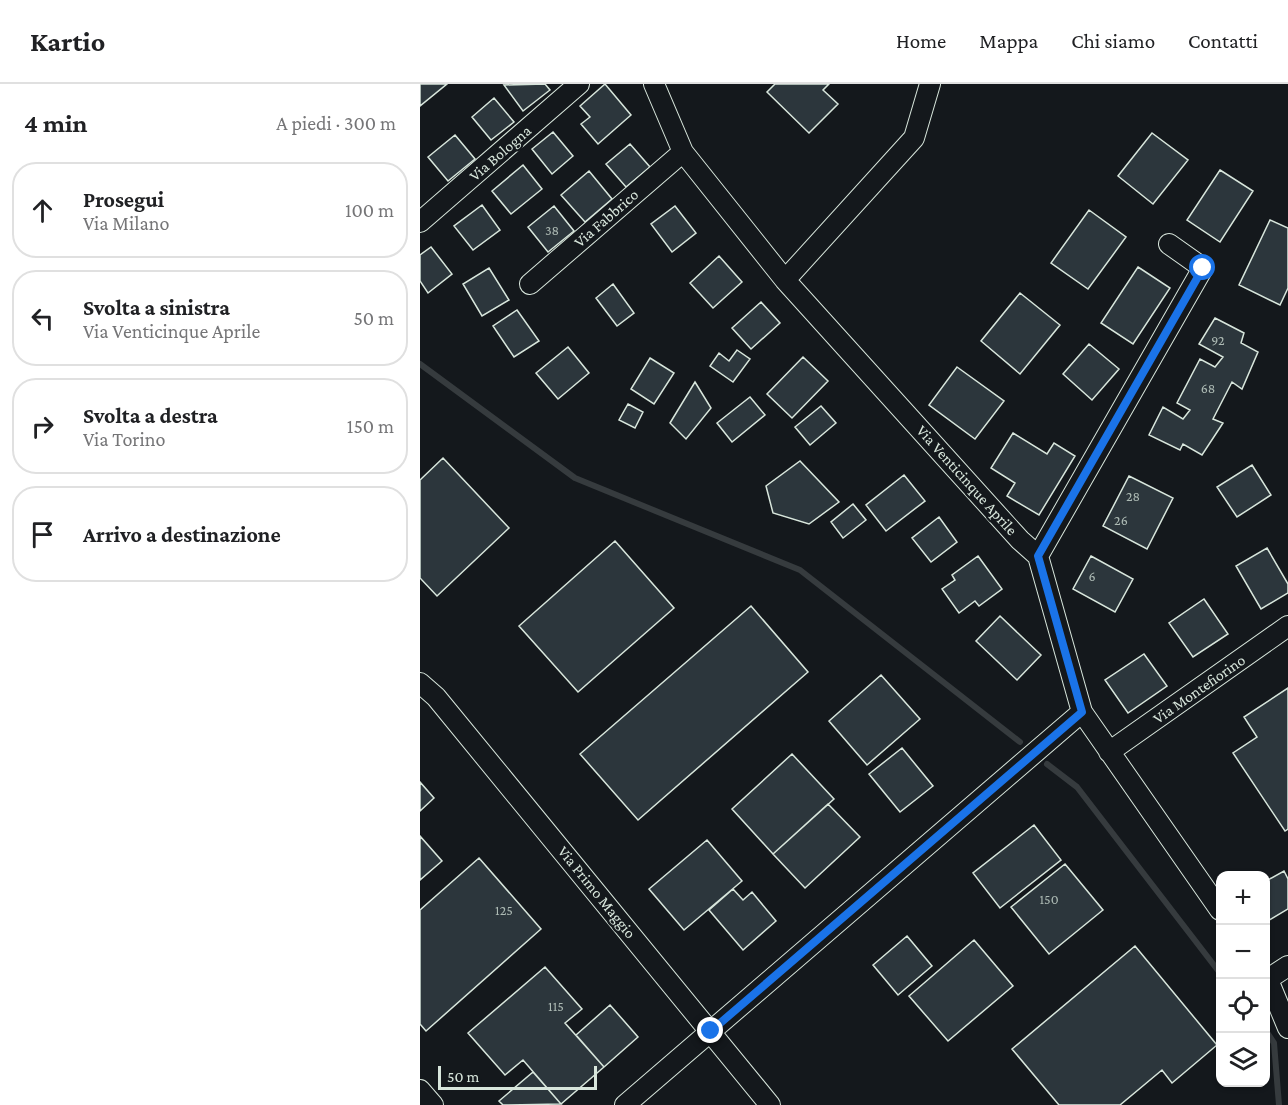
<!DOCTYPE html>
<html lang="it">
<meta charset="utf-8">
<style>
body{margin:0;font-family:"Crimson Pro",serif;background:#f2f2f2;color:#202124}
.controls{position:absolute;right:18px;bottom:18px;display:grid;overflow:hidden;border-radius:12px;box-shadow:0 2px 4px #0004}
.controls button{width:54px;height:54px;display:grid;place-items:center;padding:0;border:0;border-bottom:2px solid #e0e0e0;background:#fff;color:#202124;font:30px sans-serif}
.scale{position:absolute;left:18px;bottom:15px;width:159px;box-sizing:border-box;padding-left:6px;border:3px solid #d8e6dc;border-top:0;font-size:16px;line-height:21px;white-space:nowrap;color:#d8e6dc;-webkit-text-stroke:4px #14181c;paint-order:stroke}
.stop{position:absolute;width:18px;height:18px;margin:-14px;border:4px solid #1a73e8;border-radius:50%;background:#fff}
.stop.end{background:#1a73e8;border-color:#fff;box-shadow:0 2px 6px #0008}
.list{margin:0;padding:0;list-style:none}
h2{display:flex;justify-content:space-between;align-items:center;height:78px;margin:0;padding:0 24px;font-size:26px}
h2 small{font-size:20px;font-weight:400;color:#757577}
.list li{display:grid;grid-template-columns:39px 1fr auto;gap:18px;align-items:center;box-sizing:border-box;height:96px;margin:0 12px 12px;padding:0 12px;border:2px solid #e0e0e0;border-radius:24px}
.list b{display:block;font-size:22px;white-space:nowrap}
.list p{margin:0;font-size:20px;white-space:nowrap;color:#757577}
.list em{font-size:20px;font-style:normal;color:#757577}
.icon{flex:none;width:33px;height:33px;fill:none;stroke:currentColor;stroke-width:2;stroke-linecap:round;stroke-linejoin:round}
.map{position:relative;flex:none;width:868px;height:1021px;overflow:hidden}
header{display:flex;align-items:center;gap:36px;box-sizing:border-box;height:84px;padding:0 30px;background:#fff;border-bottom:2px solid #e0e0e0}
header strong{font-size:28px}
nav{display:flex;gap:33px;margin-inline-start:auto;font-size:21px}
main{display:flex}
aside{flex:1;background:#fff}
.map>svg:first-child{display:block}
</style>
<header>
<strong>Kartio</strong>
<nav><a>Home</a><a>Mappa</a><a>Chi siamo</a><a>Contatti</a></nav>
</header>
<main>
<aside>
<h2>4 min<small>A piedi · 300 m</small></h2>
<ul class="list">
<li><svg class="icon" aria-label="ahead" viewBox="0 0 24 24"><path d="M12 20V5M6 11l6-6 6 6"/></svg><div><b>Prosegui</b><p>Via Milano</p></div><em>100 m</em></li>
<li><svg class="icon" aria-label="left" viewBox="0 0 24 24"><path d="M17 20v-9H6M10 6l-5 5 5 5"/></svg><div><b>Svolta a sinistra</b><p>Via Venticinque Aprile</p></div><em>50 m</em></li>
<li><svg class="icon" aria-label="right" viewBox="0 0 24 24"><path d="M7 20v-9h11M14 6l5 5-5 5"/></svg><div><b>Svolta a destra</b><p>Via Torino</p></div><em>150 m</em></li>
<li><svg class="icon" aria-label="arrive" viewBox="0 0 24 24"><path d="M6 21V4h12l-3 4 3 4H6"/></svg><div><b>Arrivo a destinazione</b></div></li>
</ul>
</aside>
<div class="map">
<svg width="868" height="1021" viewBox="0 0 868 1021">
<rect width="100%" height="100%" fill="#14181c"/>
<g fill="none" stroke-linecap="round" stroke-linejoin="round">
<!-- stream -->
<path stroke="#363b3e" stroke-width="6" d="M0 280 155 394 380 486 600 658
M627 680 657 703 800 889
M846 947 854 959 859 1021"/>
</g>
<!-- building -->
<path fill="#2c363c" stroke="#d8e6dc" stroke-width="1.5" d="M0 0H27L0 22Z
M125 0 130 6 103 27 84 1Z
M185 0 211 31 178 60 161 40 170 33 160 22Z
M355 0H409L403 6 418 20 389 49 347 8Z
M74 14 94 38 71 56 52 33Z
M133 48 153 72 132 90 112 65Z
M732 49 768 76 733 120 698 92Z
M35 51 55 75 28 97 8 73Z
M210 60 230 83 206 103 186 80Z
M103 81 122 105 91 130 72 107Z
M800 86 833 107 800 158 767 136Z
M169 87 192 115 165 138 141 111Z
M62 121 80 146 53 166 34 142Z
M134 122 154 147 128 168 108 143Z
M255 122 276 149 252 168 231 140Z
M669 126 706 153 668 205 631 179Z
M850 136 868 144V204L860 221 819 201Z
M11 163 32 190 8 209 0 197V171Z
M299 172 322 198 293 224 270 199Z
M718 183 750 204 713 260 681 239Z
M69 184 89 216 62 232 43 200Z
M193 200 214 229 197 242 176 214Z
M600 209 640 241 600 290 561 257Z
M341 218 360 239 331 265 312 244Z
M97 226 119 257 94 273 73 242Z
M795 234 824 249 821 259 838 268 822 305 812 298 793 335 803 339 782 371 763 360 760 366 729 351 743 323 763 335 770 326 757 319 780 275 795 283 803 273 779 260Z
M669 260 699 285 672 316 643 290Z
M148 263 169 289 138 315 116 289Z
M317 266 330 275 313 298 290 282 299 269 309 277Z
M383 273 408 297 372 334 347 310Z
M230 274 254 289 234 320 211 305Z
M537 283 584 317 555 355 509 321Z
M275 298 291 324 266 355 250 339Z
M330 313 345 331 312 358 297 339Z
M208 320 223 328 215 344 199 336Z
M401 322 416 339 390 361 375 343Z
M593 349 627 370 634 359 655 372 619 431 587 412 595 399 571 384Z
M23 374 89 444 17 512 0 494V396Z
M380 377 419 418 389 440 353 429 346 402Z
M832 381 851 411 817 433 797 403Z
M484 391 505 417 466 447 446 421Z
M709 392 753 414 727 465 683 442Z
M433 420 446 436 423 454 411 438Z
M519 433 537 458 511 478 492 454Z
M195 457 254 524 158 608 99 542Z
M847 464 868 500V509L841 525 816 482Z
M558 472 582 505 559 522 555 517 539 529 522 505 535 496 532 491Z
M671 472 713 495 695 528 653 505Z
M784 515 808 550 773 573 749 539Z
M331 522 388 588 218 736 160 670Z
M580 532 621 571 597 596 556 557Z
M724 570 747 602 708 629 685 596Z
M461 591 500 635 447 681 409 637Z
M868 604V745L865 747 813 669 837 653 824 633Z
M482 664 513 702 480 728 449 690Z
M372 670 414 715 353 770 312 725Z
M0 698 14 714 0 727Z
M408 720 440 753 385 804 353 770Z
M614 741 641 776 580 824 553 789Z
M0 752 22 777 0 796Z
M287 756 322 797 264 846 229 805Z
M59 774 121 845 6 947 0 940V826Z
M645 780 683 826 629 870 591 823Z
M864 787 868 795V825L846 838V797Z
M313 805 323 816 332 808 356 837 323 866 289 826Z
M487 852 512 882 478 911 453 881Z
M554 856 593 902 528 957 489 912Z
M715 862 797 961 752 999 742 986 700 1021H639L592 965Z
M125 883 162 925 145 939 184 983 141 1020 103 976 85 991 48 949Z
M190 921 218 953 184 983 156 951Z
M113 988 141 1020 83 1021 79 1017Z"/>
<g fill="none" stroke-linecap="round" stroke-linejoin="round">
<defs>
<path id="street" d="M234 0 263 68 365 196 600 456 618 472 662 628 800 826
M0 138 159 0
M365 196 494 54 510 0
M110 200 263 68
M618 472 783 184 749 160
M0 599 16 613 350 1021
M689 668 868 542
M846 891 868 944
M848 895 868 882
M0 1006 13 1021
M205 1021 662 628"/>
</defs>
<!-- street casing -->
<use href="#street" stroke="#d8e6dc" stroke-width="22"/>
<!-- street -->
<use href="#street" stroke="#14181c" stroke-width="20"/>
</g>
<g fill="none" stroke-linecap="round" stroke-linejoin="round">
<!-- route -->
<path stroke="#1a73e8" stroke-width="8" d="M291 947 662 628 618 472 783 184"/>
</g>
<g text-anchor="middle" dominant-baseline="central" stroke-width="4.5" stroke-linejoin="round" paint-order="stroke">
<!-- number labels -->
<g font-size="14" fill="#adbab4">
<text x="132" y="146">38</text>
<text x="798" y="256">92</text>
<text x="788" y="304">68</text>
<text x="713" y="412">28</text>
<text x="701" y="436">26</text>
<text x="672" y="492">6</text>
<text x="629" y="815">150</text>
<text x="84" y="826">125</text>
<text x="136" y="922">115</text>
</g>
<!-- street labels -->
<g font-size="16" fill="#d8e6dc" stroke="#14181c">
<text transform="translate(80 69) rotate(-41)">Via Bologna</text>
<text transform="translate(186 134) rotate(-41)">Via Fabbrico</text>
<text transform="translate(547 396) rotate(48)">Via Venticinque Aprile</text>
<text transform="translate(779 605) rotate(-35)">Via Montefiorino</text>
<text transform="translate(177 808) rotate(51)">Via Primo Maggio</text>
</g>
</g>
</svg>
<div class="controls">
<button>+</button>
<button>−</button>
<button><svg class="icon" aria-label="locate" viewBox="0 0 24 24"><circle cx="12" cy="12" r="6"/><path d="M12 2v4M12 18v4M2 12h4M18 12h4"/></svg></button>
<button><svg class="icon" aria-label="layers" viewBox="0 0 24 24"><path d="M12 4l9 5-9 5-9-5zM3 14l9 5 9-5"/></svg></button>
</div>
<div class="scale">50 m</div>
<div class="stop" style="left:783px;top:184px"></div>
<div class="stop end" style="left:291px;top:947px"></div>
</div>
</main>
